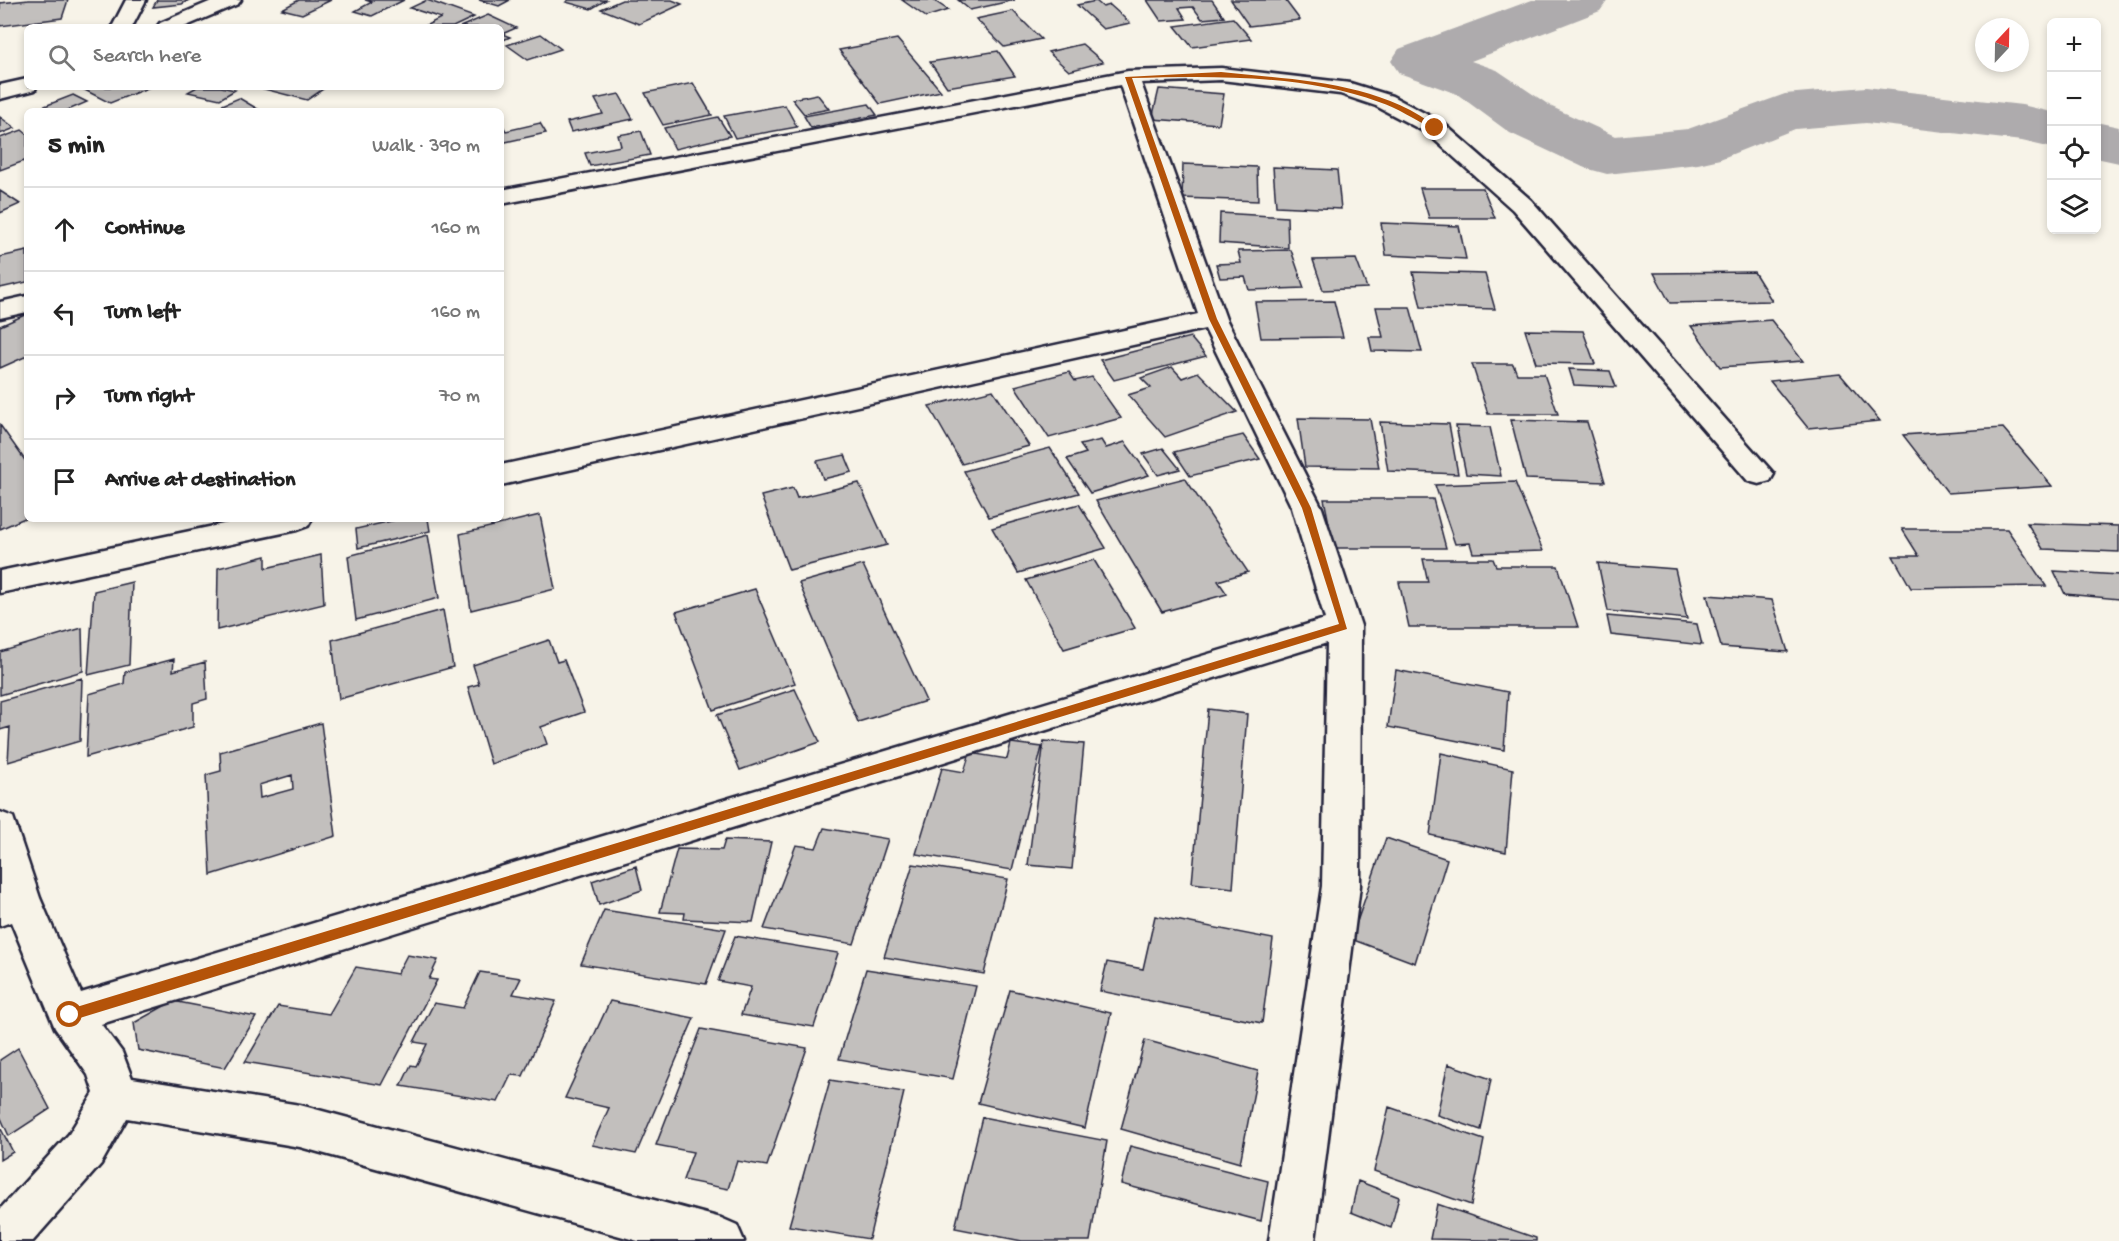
<!DOCTYPE html>
<meta charset="utf-8">
<style>
body{margin:0;font-family:"Gochi Hand",sans-serif;background:#f6f6f6;color:#222}
.controls{position:absolute;right:18px;top:18px;display:grid;overflow:hidden;border-radius:9px;box-shadow:0 3px 9px #0003}
.controls button{width:54px;height:54px;display:grid;place-items:center;padding:0;border:0;border-bottom:2px solid #e0e0e0;background:#fff;color:#222;font:30px sans-serif}
.compass{position:absolute;left:1975px;top:18px;width:54px;height:54px;border-radius:50%;background:#fff;box-shadow:0 3px 9px #0003;rotate:22deg}
.stop{position:absolute;width:18px;height:18px;margin:-14px;border:4px solid #b45309;border-radius:50%;background:#fff}
.stop.end{background:#b45309;border-color:#fff;box-shadow:0 2px 6px #0008}
.list{margin:0;padding:0;list-style:none}
h2{display:flex;justify-content:space-between;align-items:center;height:78px;margin:0;padding:0 24px;font-size:26px}
h2 small{font-size:20px;font-weight:400;color:#767676}
.list li{display:grid;grid-template-columns:39px 1fr auto;gap:18px;align-items:center;box-sizing:border-box;height:84px;padding:0 24px;border-top:2px solid #e0e0e0}
.list b{display:block;font-size:22px;white-space:nowrap}
.list em{font-size:20px;font-style:normal;color:#767676}
.icon{flex:none;width:33px;height:33px;fill:none;stroke:currentColor;stroke-width:2;stroke-linecap:round;stroke-linejoin:round}
.map{position:relative;flex:none;width:2119px;height:1241px;overflow:hidden}
.search{position:absolute;background:#fff;box-shadow:0 3px 9px #0003;left:24px;top:24px;width:480px;height:66px;display:flex;align-items:center;gap:15px;box-sizing:border-box;padding:0 21px;border-radius:9px;color:#767676;font-size:22px}
.panel{position:absolute;background:#fff;box-shadow:0 3px 9px #0003;left:24px;top:108px;width:480px;height:414px;border-radius:9px}
.map>svg:first-child{display:block}
</style>
<div class="map">
<svg width="2119" height="1241" viewBox="0 0 2119 1241">
<rect width="100%" height="100%" fill="#f7f3e8"/>
<filter id="ink" filterUnits="userSpaceOnUse"><feTurbulence type="fractalNoise" baseFrequency=".0167" numOctaves="2"/><feDisplacementMap in="SourceGraphic" scale="12" xChannelSelector="R" yChannelSelector="G"/><feConvolveMatrix kernelMatrix="1 2 1 2 8 2 1 2 1" color-interpolation-filters="sRGB"/></filter>
<g filter="url(#ink)">
<g fill="none" stroke-linecap="round" stroke-linejoin="round">
<!-- river -->
<path fill="#aeabad" fill-rule="evenodd" d="M1532 0H1608L1600 11 1471 61 1497 70 1552 107 1615 136 1688 129 1785 94 1866 87 2022 105 2052 112V148L2022 141 1866 123 1795 129 1720 159 1698 164 1607 174 1585 168 1510 133 1457 94 1399 73 1391 61 1399 49Z
M2096 122 2119 127V163L2096 158Z"/>
</g>
<!-- building -->
<path fill="#c2bfbd" stroke="#22223b" stroke-width="1.5" fill-rule="evenodd" d="M29 0H68L62 18 0 26V3Z
M157 0H189L182 4 153 7Z
M299 0H331L302 14 282 9Z
M365 0H404L372 16 355 11 372 2Z
M427 0 474 17 453 27H423L441 18 410 8Z
M479 0H510L499 6Z
M569 0H606L591 9 566 2Z
M622 0H672L682 4 639 24 601 9Z
M902 0H933L948 10 926 17Z
M958 0H1015L970 10Z
M1147 0H1212L1224 17 1202 19 1193 7 1179 8 1186 19 1161 21Z
M1231 0H1285L1300 20 1249 26Z
M1096 1 1103 7 1110 5 1130 23 1103 29 1077 5Z
M1013 11 1041 39 1004 47 976 19Z
M488 15 516 28 502 34 510 37 501 41V27H460Z
M1233 18 1251 39 1192 47 1175 26Z
M541 34 561 49 528 60 507 45Z
M897 39 941 91 880 104 839 50Z
M1082 44 1103 62 1069 71 1048 52Z
M998 51 1015 76 947 87 930 62Z
M693 83 712 115 663 125 645 93Z
M79 87H150L110 103Z
M197 87H221L235 90 220 99 188 92Z
M267 87H314L323 89 307 100 264 89Z
M1159 89 1224 94 1219 124 1152 119Z
M619 94 633 119 571 132 567 122 603 114 595 99Z
M817 94 829 109 804 114 792 99Z
M73 95 87 102 66 111H32Z
M239 98 261 111H208Z
M869 104 877 115 811 128 804 116Z
M785 105 797 127 735 138 724 116Z
M0 117 15 128 0 134Z
M718 117 730 136 675 149 664 128Z
M501 122 506 131 540 123 546 133 501 143Z
M22 130 27 134V160L0 170V138Z
M641 131 650 155 590 166 585 153 621 146 618 135Z
M1183 164 1257 167 1258 201 1182 198Z
M1273 167 1337 170 1341 209 1276 206Z
M1420 188H1483L1495 218H1429Z
M0 191 20 204 0 213Z
M1220 213 1287 217 1288 248 1219 243Z
M1381 223 1459 226 1466 259 1386 255Z
M1291 250 1304 288 1249 290 1245 277 1220 278 1216 264 1241 263 1238 251Z
M27 251V282L0 288V257Z
M1356 259 1367 288 1323 290 1313 260Z
M1413 272 1485 274 1495 309 1421 307Z
M1754 272 1772 301 1670 303 1654 273Z
M1334 301 1343 337 1261 338 1255 302Z
M1376 307H1410L1422 352 1372 351 1369 337H1383Z
M27 314V356L0 368V326Z
M1771 320 1803 361 1720 367 1691 326Z
M1525 330 1583 331 1595 364 1536 363Z
M1190 337 1206 356 1114 380 1100 360Z
M1472 364H1513L1517 374H1544L1558 414H1488Z
M1172 367 1182 378 1198 372 1237 412 1165 437 1128 395 1151 388 1141 378Z
M1569 369 1610 371 1616 387 1574 385Z
M1069 372 1075 381 1092 377 1121 418 1049 438 1015 386Z
M1840 374 1880 421 1808 428 1770 381Z
M993 390 1029 446 962 464 929 406Z
M1298 418 1370 419 1379 468 1305 467Z
M1511 420 1587 422 1605 482 1526 479Z
M1380 422 1449 424 1458 474 1388 471Z
M0 425 27 463V517L0 529Z
M1456 426 1490 427 1501 476 1466 474Z
M2003 428 2052 486 1948 493 1903 435Z
M1243 435 1260 459 1190 476 1174 452Z
M1101 440 1106 448 1125 442 1149 475 1090 493 1067 459 1086 453 1080 445Z
M1050 448 1079 493 989 517 964 471Z
M1163 448 1180 469 1158 475 1143 454Z
M845 455 852 472 823 479 817 461Z
M1185 478 1248 572 1218 581 1227 594 1162 612 1096 501Z
M1515 482 1543 551 1473 553 1470 543 1455 544 1435 485Z
M859 483 887 545 789 570 761 496 793 488 797 498Z
M1324 499H1433L1446 548H1334Z
M1079 504 1106 548 1018 573 992 528Z
M540 515 555 589 471 610 460 534Z
M400 519H428L430 531 358 548 356 529Z
M2027 523 2119 526V552L2043 549Z
M1902 529H2007L2046 586 1911 588 1893 556H1919Z
M428 535 439 598 356 620 348 556Z
M321 555 324 604 217 630 218 568 266 556V568Z
M1423 559H1493L1496 566H1558L1578 627H1409L1399 582H1428Z
M1094 560 1135 628 1064 649 1026 580Z
M1598 563 1675 569 1687 619 1608 611Z
M863 565 926 701 858 722 799 583Z
M2054 571 2119 575V599L2065 594Z
M132 582 129 665 88 675 94 591Z
M755 589 795 683 713 710 676 612Z
M1707 595 1772 600 1788 652 1721 647Z
M443 610 453 667 339 699 332 640Z
M1607 616 1697 624 1702 645 1611 635Z
M82 628 83 671 0 695V652Z
M549 640 557 662 564 660 584 712 541 727 547 744 491 764 468 687 479 684 473 665Z
M174 659 173 671 205 662 207 699 193 703V727L86 757 89 694 124 684 125 672Z
M1396 670 1508 692 1504 750 1388 727Z
M82 678 80 741 8 762 10 727 0 730V701Z
M795 689 820 742 740 770 717 715Z
M1208 709 1247 714 1233 888 1192 883Z
M321 723 336 836 211 875 206 775 221 771 220 752ZM292 775 293 789 260 798 259 785Z
M1044 741 1084 744 1072 869 1028 865Z
M1011 743 1042 747 1012 870 916 854 942 768 964 772 970 753 1007 759Z
M1441 753 1513 769 1506 852 1430 835Z
M824 828 888 839 854 944 764 929 796 845 816 848Z
M1386 838 1447 859 1415 963 1351 939Z
M725 840 771 842 753 922 684 919 685 913 660 912 677 849 722 850Z
M913 864 1008 879 984 974 884 957Z
M636 866 642 890 599 905 592 881Z
M604 910 726 929 706 984 581 964Z
M1155 916 1273 939 1262 1023 1100 991 1107 962 1143 969Z
M735 936 838 953 814 1027 741 1015 751 987 718 981Z
M407 955 438 960 429 979 437 980 382 1085 245 1062 278 1006 329 1014 356 967 397 974Z
M866 969 976 986 953 1079 839 1059Z
M480 972 521 978 513 994 556 1001 523 1076 511 1075 498 1102 401 1086 411 1065 416 1066 427 1044 414 1042 434 1003 463 1008Z
M1010 990 1111 1013 1085 1128 978 1103Z
M173 1001 256 1017 225 1068 138 1050 134 1023Z
M610 1001 694 1018 636 1154 592 1145 609 1108 565 1098Z
M701 1029 807 1048 767 1166 737 1161 728 1189 683 1180 693 1152 656 1145Z
M1145 1040 1258 1071 1240 1163 1121 1129Z
M18 1048 50 1109 9 1136 0 1116V1060Z
M1448 1064 1491 1079 1481 1130 1437 1115Z
M830 1080 904 1092 869 1239 789 1226Z
M1389 1107 1484 1140 1471 1205 1374 1171Z
M982 1117 1107 1141 1090 1241H1022L955 1228Z
M0 1127 13 1152 0 1160Z
M1130 1146 1268 1181 1261 1221 1121 1184Z
M1358 1181 1399 1197 1391 1228 1351 1212Z
M1437 1204 1536 1238V1241L1430 1239Z"/>
<g fill="none" stroke-linecap="round" stroke-linejoin="round">
<defs>
<path id="street" d="M126 0H146L132 27H112Z
M214 0H241L238 4 184 27H157L160 23Z
M1221 68 1350 83 1392 96 1443 123 1531 200 1774 474 1770 481 1759 484 1748 481 1513 210 1427 133 1376 106 1340 94 1221 80 1141 83 1226 319 1322 508 1361 626 1360 886 1315 1241H1269L1322 886 1327 643 101 1024 122 1052 132 1078 300 1105 721 1218 737 1225 744 1241H638L300 1147 127 1118 101 1164 33 1241H0V1209L69 1134 94 1093 88 1075 55 1028 11 922 0 926V812L13 817 40 898 81 993 1325 619 1292 508 1205 329 501 485V465L1198 314 1120 85 501 204V190L1128 71Z
M27 79V87H36L35 90 0 99V85Z
M27 296V312L0 318V302Z
M247 519H312L308 526 297 530 0 593V571Z"/>
</defs>
<!-- street casing -->
<use href="#street" stroke="#22223b" stroke-width="5"/>
<!-- street -->
<use href="#street" fill="#f7f3e8" fill-rule="evenodd"/>
</g>
</g>
<!-- route -->
<path fill="#b45309" d="M1221 72C1294 80 1378 81 1438 128L1433 129C1415 120 1398 108 1379 102 1304 74 1211 76 1132 78L1217 319 1311 508 1347 629 70 1021 66 1019V1011L70 1009 1339 624 1302 508 1209 319 1125 77Z"/>
</svg>
<div class="controls">
<button>+</button>
<button>−</button>
<button><svg class="icon" aria-label="locate" viewBox="0 0 24 24"><circle cx="12" cy="12" r="6"/><path d="M12 2v4M12 18v4M2 12h4M18 12h4"/></svg></button>
<button><svg class="icon" aria-label="layers" viewBox="0 0 24 24"><path d="M12 4l9 5-9 5-9-5zM3 14l9 5 9-5"/></svg></button>
</div>
<svg class="compass" viewBox="-18 -18 36 36"><path d="M0-13l5 13h-10z" fill="#e53935"/><path d="M0 13l5-13h-10z" fill="#767676"/></svg>
<div class="stop" style="left:70px;top:1015px"></div>
<div class="stop end" style="left:1435px;top:128px"></div>
<div class="search"><svg class="icon" aria-label="search" viewBox="0 0 24 24"><circle cx="10" cy="10" r="6"/><path d="M15 15l6 6"/></svg>Search here</div>
<section class="panel">
<h2>5 min<small>Walk · 390 m</small></h2>
<ul class="list">
<li><svg class="icon" aria-label="ahead" viewBox="0 0 24 24"><path d="M12 20V5M6 11l6-6 6 6"/></svg><div><b>Continue</b></div><em>160 m</em></li>
<li><svg class="icon" aria-label="left" viewBox="0 0 24 24"><path d="M17 20v-9H6M10 6l-5 5 5 5"/></svg><div><b>Turn left</b></div><em>160 m</em></li>
<li><svg class="icon" aria-label="right" viewBox="0 0 24 24"><path d="M7 20v-9h11M14 6l5 5-5 5"/></svg><div><b>Turn right</b></div><em>70 m</em></li>
<li><svg class="icon" aria-label="arrive" viewBox="0 0 24 24"><path d="M6 21V4h12l-3 4 3 4H6"/></svg><div><b>Arrive at destination</b></div></li>
</ul>
</section>
</div>
